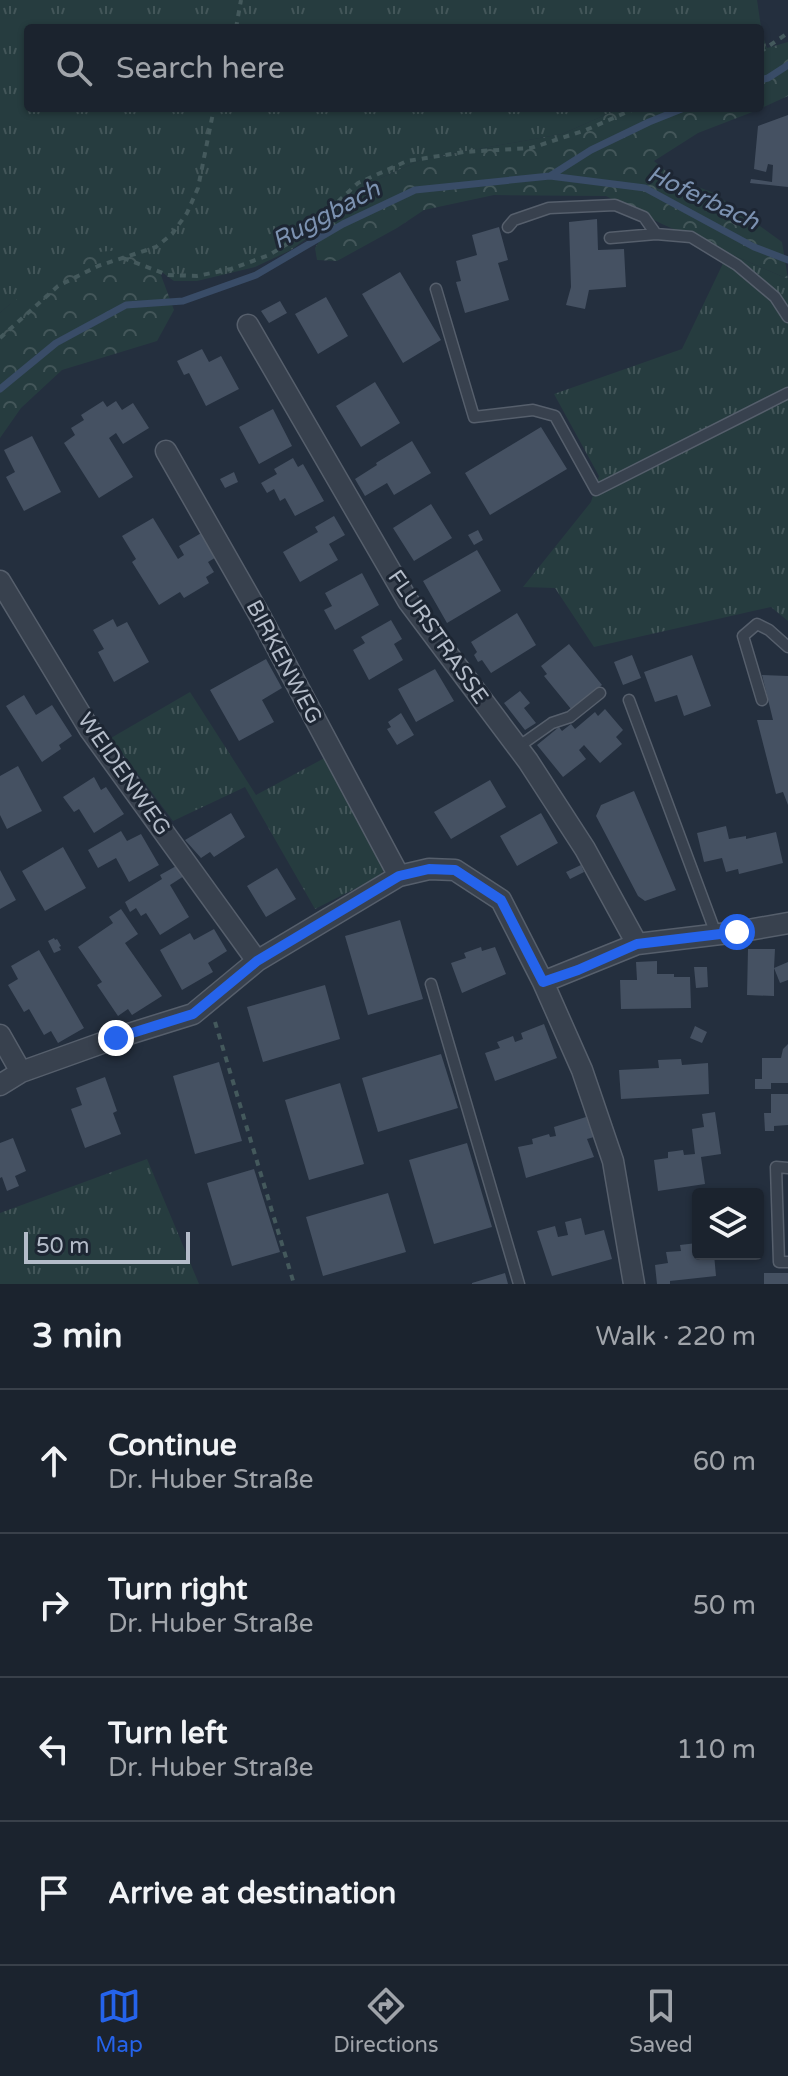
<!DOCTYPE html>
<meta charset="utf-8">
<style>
body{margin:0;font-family:"Varela Round",sans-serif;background:#242b36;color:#f1f3f6}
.controls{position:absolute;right:24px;bottom:24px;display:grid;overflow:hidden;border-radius:8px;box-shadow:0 2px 6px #0004}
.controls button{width:72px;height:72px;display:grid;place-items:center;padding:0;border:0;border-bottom:2px solid #39404a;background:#1b232e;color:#f1f3f6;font:40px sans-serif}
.scale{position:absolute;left:24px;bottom:20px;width:166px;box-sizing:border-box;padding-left:8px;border:4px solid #b4bcc9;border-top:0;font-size:22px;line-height:28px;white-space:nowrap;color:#b4bcc9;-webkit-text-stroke:6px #1d2633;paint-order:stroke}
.stop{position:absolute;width:24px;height:24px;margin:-18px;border:6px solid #2563eb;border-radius:50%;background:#fff}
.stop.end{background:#2563eb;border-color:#fff;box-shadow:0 2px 8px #0008}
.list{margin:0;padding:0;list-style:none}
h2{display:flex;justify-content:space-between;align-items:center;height:104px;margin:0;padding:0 32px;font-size:34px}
h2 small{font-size:26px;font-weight:400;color:#a0a4aa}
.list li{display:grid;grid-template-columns:52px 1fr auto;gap:24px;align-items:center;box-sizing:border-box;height:144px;padding:0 32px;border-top:2px solid #39404a}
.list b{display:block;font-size:30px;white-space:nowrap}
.list p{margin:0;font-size:26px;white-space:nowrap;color:#a0a4aa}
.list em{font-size:26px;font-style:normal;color:#a0a4aa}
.icon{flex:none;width:44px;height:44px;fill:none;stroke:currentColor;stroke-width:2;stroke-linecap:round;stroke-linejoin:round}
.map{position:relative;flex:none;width:788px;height:1284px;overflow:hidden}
.search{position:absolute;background:#1b232e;box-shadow:0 2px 6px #0004;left:24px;right:24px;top:24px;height:88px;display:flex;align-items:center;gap:20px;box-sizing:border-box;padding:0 28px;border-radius:8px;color:#a0a4aa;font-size:30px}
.sheet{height:680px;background:#1b232e}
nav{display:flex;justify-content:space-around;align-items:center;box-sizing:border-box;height:112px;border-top:2px solid #39404a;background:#1b232e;font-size:22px;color:#a0a4aa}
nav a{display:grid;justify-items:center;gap:4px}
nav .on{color:#2563eb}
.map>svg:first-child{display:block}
</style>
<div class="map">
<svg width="788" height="1284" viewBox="0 0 788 1284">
<defs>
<pattern id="grass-tufts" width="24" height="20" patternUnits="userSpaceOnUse" patternTransform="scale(2)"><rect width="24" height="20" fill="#263c3f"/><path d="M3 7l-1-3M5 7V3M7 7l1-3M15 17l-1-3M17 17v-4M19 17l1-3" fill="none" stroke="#435659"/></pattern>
<pattern id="forest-crowns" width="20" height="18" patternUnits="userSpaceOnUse" patternTransform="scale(2)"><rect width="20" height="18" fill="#263c3f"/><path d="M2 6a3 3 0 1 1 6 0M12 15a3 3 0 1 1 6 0" fill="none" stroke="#435659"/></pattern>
</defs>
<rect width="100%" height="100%" fill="#242f3e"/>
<!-- grass -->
<path fill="url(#grass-tufts)" d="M0 0H757L762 34H760V28H28V108H621L562 134 423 159 363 186 334 218 291 250 255 267 197 281H174L159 270 10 304 0 313Z
M728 253 788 279V621L771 607 594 647 555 588 523 587 591 502 599 476 554 394 682 349Z
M190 692 256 795 330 755 384 864 382 875 315 909 245 787 173 821 111 738Z
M147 1159 199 1284H0V1213Z"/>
<!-- forest -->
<path fill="url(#forest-crowns)" d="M760 34H762L767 48 788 42V96L755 111 698 133 654 161 674 178 714 193 782 242 788 279 662 224 606 196 494 195 424 210 397 228 337 261 317 260 315 248 334 218 363 186 423 159 562 134 621 108H760Z
M121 250 159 270 174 310 157 341 62 370 21 408 0 438V313L10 304 87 253Z"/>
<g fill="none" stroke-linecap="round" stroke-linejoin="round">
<!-- stream -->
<path stroke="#394c67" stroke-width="7" d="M760 80 768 78 788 65
M550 176 645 188 754 247 788 260
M0 389 56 343 126 305 183 301 256 275 343 224 415 190 550 176 591 150 649 122 684 108"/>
</g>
<!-- building -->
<path fill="#455162" d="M788 115V187L750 183 751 179 772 182 773 165 768 164 766 172 754 169 758 126Z
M597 219 598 250 624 249 626 287 589 290 585 309 566 305 571 287 569 222Z
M499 227 508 260 498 263 509 300 465 313 456 282 461 281 456 261 477 255 472 235Z
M400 272 441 340 403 363 362 294Z
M326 297 348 336 318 354 295 314Z
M280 301 287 313 269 323 261 311Z
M202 349 209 362 221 356 239 389 206 406 189 373 184 375 177 361Z
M375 382 400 423 361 447 336 406Z
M103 401 107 407 116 401 122 410 133 403 149 428 123 444 116 433 109 438 133 477 99 498 64 443 75 435 71 428 84 420 81 415Z
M273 409 292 446 259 464 239 427Z
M541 427 567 469 490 515 465 473Z
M32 436 61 492 24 511 6 477 15 472 4 450Z
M412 441 431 473 394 495 387 483 365 496 355 479 377 465 376 463Z
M293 458 298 467 303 464 324 501 295 516 285 498 280 501 274 489 267 493 261 483 277 474 274 469Z
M234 472 238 482 225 488 220 479Z
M431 504 452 538 414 561 393 528Z
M334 516 345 535 329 544 338 560 300 582 283 552 318 532 315 527Z
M153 518 178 559 184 555 179 546 203 532 218 556 208 562 214 572 206 577 209 583 184 598 180 592 159 605 132 562 136 559 122 536Z
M478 530 483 540 474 545 468 535Z
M477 550 501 591 447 623 423 581Z
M362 573 379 605 335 630 324 610 332 606 325 593Z
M517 613 536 645 491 673 482 660 478 662 474 655 477 652 471 642Z
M113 619 117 627 127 622 149 662 114 682 98 652 104 649 93 630Z
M391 620 402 639 394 644 403 660 369 680 353 650 365 643 361 637Z
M569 644 602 685 571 709 544 676 547 674 541 666Z
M632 655 641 678 623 685 614 662Z
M692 655 711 706 684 716 677 695 655 702 644 672Z
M266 659 282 688 262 700 274 722 239 741 210 690Z
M435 669 454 701 416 722 398 689Z
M762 675 788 676V805L783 792 776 794 757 720H773Z
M520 691 530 703 524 708 536 723 525 730 504 703Z
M24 695 36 715 52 705 72 736 59 745 61 749 42 762 6 706Z
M605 709 623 730 616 737 622 744 600 763 584 745 579 750 586 759 563 777 537 745 559 727 562 731 571 724 575 729 595 712 598 716Z
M401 713 414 735 397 745 387 729 391 727 388 722Z
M18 766 42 811 7 829 0 815V776Z
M94 777 101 790 106 787 124 814 94 833 79 809 74 812 63 797Z
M490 780 506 807 451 839 434 812Z
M634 791 676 890 645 901 638 896 596 816 601 805Z
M231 813 245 837 214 857 210 852 201 858 185 840Z
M541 813 558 843 517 866 500 836Z
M726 826 729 839 746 836V839L776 832 783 863 739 874 738 869 726 872 722 858 704 862 697 833Z
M121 831 127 841 141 834 159 865 129 882 116 858 98 868 88 850Z
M63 847 86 888 45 911 22 871Z
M178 865 184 876 170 885 189 917 160 935 146 913 141 916 136 908 130 912 125 902 162 879 160 875Z
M581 865 584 872 570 879 566 872Z
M277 868 296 899 266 917 247 886Z
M0 870 16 900 0 909Z
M121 909 138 934 125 943 162 996 132 1015 128 1009 118 1016 97 985 102 982 78 947 113 923 109 917Z
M400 920 423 999 368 1015 345 936Z
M214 929 227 951 208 963 213 972 182 990 160 950 190 933 194 940Z
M54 938 55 940 57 939 61 946 59 947 61 950 54 953 48 941Z
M481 947 482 951 495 947 506 974 462 993 451 963 466 958 464 953Z
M748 949H775L774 968 788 962V980L780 983 774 968V996L747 995Z
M39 950 84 1028 58 1043 51 1031 44 1035 29 1009 24 1012 8 985 18 979 11 966Z
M657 961V974H674V977H690L691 1008 621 1009 620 980H637L636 962Z
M694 967H707L708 987 696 988Z
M325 985 340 1039 263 1062 247 1007Z
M544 1024 557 1058 495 1081 485 1053 500 1048 497 1042 513 1036 515 1042 523 1039 521 1033Z
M695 1026 707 1032 702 1043 690 1038Z
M788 1044V1083H771V1089H755V1079H762V1058H781L783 1049Z
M441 1054 458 1108 378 1132 362 1078Z
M681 1059 682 1065 708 1063 709 1094 621 1099 619 1070 659 1068 658 1060Z
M219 1062 242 1141 195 1154 173 1076Z
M105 1077 117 1111 113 1113 121 1134 85 1148 71 1109 82 1105 76 1088Z
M340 1083 364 1164 309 1180 285 1100Z
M771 1094H788V1125L774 1126V1131H765L764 1113H771Z
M715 1112 721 1154 701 1157 705 1184 658 1191 654 1160 668 1158V1152L676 1151 683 1150 684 1155 695 1154 692 1129 704 1127 702 1114Z
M586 1117 594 1137 587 1139 594 1157 526 1178 518 1147 533 1144 532 1139 549 1134 550 1137 556 1136 554 1127Z
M13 1138 26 1171 15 1176 19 1186 7 1191 2 1177 0 1178V1143Z
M467 1143 492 1227 434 1244 409 1160Z
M254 1169 280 1252 232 1266 207 1183Z
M388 1193 406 1252 323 1276 306 1217Z
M581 1218 585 1235 604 1230 612 1259 552 1276 537 1231 555 1226 558 1237 568 1235 565 1222Z
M697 1243 698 1254H714L716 1276 670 1281V1284H657L655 1265 668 1263 666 1252 681 1251 680 1245Z
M505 1273 508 1284H472V1283Z
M764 1273H788V1284H764Z"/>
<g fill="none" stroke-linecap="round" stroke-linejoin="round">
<defs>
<path id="lane" d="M508 227 514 220 549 208 615 205 644 217 656 234
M610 238 656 234 691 237 737 265 775 297 788 317
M436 289 474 417 533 410 555 416 596 490 788 393
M629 700 716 934
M762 700 743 636 757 624 769 630 788 647
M518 747 552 723 570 717 600 693
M431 984 519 1284
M788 1168 776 1167 779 1262H788"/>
<path id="street" d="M248 325 408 601 528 761 585 849 637 944
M166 451 259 614 399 876
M0 581 90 730 257 961
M543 982 582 1070 613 1161 634 1284
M0 1035 21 1072
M0 1085 21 1072 116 1038 193 1014 257 961 399 876 429 869 455 870 501 900 543 982 637 944 737 932 788 923"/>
</defs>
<!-- lane casing -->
<use href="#lane" stroke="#565f6c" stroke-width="13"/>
<!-- street casing -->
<use href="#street" stroke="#565f6c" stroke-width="23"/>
<!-- path -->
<path stroke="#44595c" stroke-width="4" stroke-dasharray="6 6" stroke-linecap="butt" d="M236 28 241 0
M760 52 788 33
M123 258 168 275 197 276 231 269 269 255 302 235 358 183 407 161 464 152 531 148 586 130 636 108
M0 338 58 286 98 266 156 247 172 234 187 213 198 188 214 108
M215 1022 294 1284"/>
<!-- lane -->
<use href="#lane" stroke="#38414e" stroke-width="10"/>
<!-- street -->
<use href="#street" stroke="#38414e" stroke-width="20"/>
</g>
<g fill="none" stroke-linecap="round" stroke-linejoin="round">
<!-- route -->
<path stroke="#2563eb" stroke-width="10" d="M116 1038 193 1014 257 961 399 876 429 869 455 870 501 900 543 982 578 970 637 944 737 932"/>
</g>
<g text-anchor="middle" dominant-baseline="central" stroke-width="6" stroke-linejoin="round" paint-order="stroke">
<!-- street labels -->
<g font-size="22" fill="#b4bcc9" stroke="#1d2633">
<text transform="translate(438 637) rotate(55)">FLURSTRASSE</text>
<text transform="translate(284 662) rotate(62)">BIRKENWEG</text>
<text transform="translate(124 774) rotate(55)">WEIDENWEG</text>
</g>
<!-- water labels -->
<g font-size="24" font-style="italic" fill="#7c92b1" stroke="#1d2633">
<text transform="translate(703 198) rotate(25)">Hoferbach</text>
<text transform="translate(326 215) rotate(-28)">Ruggbach</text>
</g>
</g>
</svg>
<div class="controls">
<button><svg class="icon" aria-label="layers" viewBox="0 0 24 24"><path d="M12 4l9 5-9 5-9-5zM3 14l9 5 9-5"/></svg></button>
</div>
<div class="scale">50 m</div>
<div class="stop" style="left:737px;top:932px"></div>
<div class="stop end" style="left:116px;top:1038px"></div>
<div class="search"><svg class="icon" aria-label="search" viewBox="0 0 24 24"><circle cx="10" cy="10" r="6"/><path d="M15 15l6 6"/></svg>Search here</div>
</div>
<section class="sheet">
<h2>3 min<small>Walk · 220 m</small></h2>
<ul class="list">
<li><svg class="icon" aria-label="ahead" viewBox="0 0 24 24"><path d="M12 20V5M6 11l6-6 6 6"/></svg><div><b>Continue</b><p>Dr. Huber Straße</p></div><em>60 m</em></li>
<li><svg class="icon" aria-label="right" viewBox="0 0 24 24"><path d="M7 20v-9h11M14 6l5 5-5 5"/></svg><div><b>Turn right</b><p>Dr. Huber Straße</p></div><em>50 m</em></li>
<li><svg class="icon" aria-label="left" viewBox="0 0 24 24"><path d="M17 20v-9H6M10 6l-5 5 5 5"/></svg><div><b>Turn left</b><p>Dr. Huber Straße</p></div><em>110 m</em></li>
<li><svg class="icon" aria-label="arrive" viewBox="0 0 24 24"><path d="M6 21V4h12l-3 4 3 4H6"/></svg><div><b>Arrive at destination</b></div></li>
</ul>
</section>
<nav>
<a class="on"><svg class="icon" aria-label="map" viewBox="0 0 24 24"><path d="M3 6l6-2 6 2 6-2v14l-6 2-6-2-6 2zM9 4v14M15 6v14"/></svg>Map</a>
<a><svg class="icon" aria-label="directions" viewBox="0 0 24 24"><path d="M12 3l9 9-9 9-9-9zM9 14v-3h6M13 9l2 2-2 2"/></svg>Directions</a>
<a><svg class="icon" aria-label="saved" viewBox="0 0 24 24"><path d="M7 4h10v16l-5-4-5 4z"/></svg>Saved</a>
</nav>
